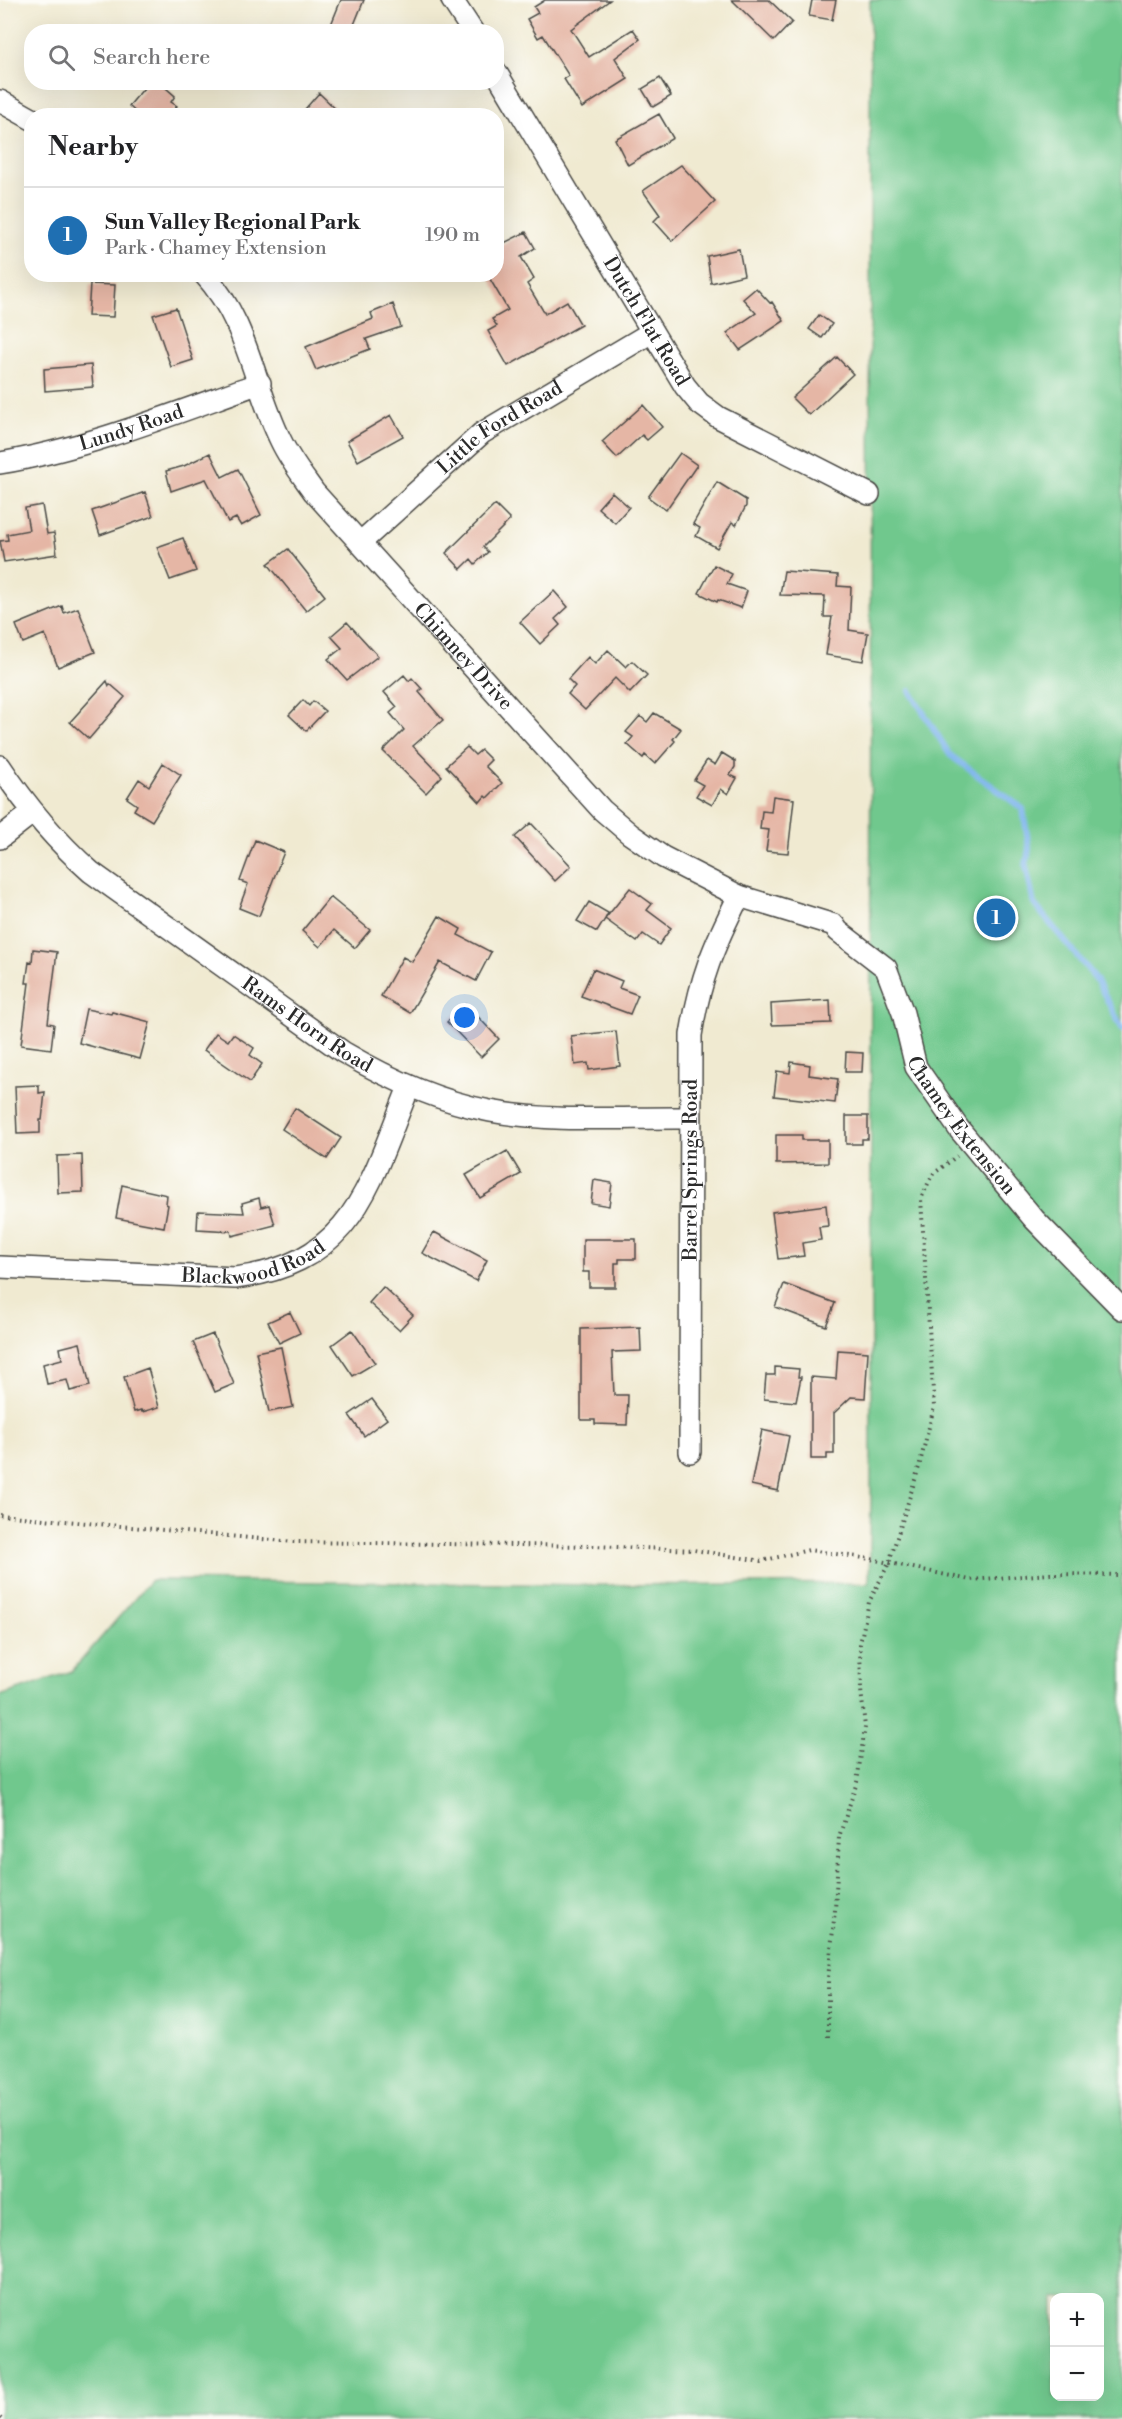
<!DOCTYPE html>
<meta charset="utf-8">
<style>
body{margin:0;font-family:"Libre Bodoni",serif;background:#f6f6f6;color:#202124}
.controls{position:absolute;right:18px;bottom:18px;display:grid;overflow:hidden;border-radius:12px;box-shadow:0 6px 24px #0002}
.controls button{width:54px;height:54px;display:grid;place-items:center;padding:0;border:0;border-bottom:2px solid #e0e0e0;background:#fff;color:#202124;font:30px sans-serif}
.you{position:absolute;left:465px;top:1018px;width:21px;height:21px;margin:-15px;border:4px solid #fff;border-radius:50%;background:#1a73e8;box-shadow:0 0 0 9px #1a73e833}
.badge{display:grid;place-items:center;width:39px;height:39px;border-radius:50%;background:#1f6fb2;color:#fff;font-size:20px;font-weight:700}
.pin{position:absolute;translate:-50% -50%;border:3px solid #fff;box-shadow:0 2px 6px #0006}
.list{margin:0;padding:0;list-style:none}
h2{display:flex;justify-content:space-between;align-items:center;height:78px;margin:0;padding:0 24px;font-size:26px}
h2 small{font-size:20px;font-weight:400;color:#757577}
.list li{display:grid;grid-template-columns:39px 1fr auto;gap:18px;align-items:center;box-sizing:border-box;height:96px;padding:0 24px;border-top:2px solid #e0e0e0}
.list b{display:block;font-size:22px;white-space:nowrap}
.list p{margin:0;font-size:20px;white-space:nowrap;color:#757577}
.list em{font-size:20px;font-style:normal;color:#757577}
.icon{flex:none;width:33px;height:33px;fill:none;stroke:currentColor;stroke-width:2;stroke-linecap:round;stroke-linejoin:round}
.map{position:relative;flex:none;width:1122px;height:2419px;overflow:hidden}
.search{position:absolute;background:#fff;box-shadow:0 6px 24px #0002;left:24px;top:24px;width:480px;height:66px;display:flex;align-items:center;gap:15px;box-sizing:border-box;padding:0 21px;border-radius:24px;color:#757577;font-size:22px}
.panel{position:absolute;background:#fff;box-shadow:0 6px 24px #0002;left:24px;top:108px;width:480px;height:174px;border-radius:24px}
.map>svg:first-child{display:block}
</style>
<div class="map">
<svg width="1122" height="2419" viewBox="0 0 1122 2419">
<rect width="100%" height="100%" fill="#fdfcf7"/>
<filter id="ink" filterUnits="userSpaceOnUse"><feTurbulence type="fractalNoise" baseFrequency=".0167" numOctaves="2"/><feDisplacementMap in="SourceGraphic" scale="12" xChannelSelector="R" yChannelSelector="G"/><feConvolveMatrix kernelMatrix="1 2 1 2 8 2 1 2 1" color-interpolation-filters="sRGB"/></filter>
<filter id="wash" filterUnits="userSpaceOnUse"><feTurbulence type="fractalNoise" baseFrequency=".008" numOctaves="4" result="noise"/><feDisplacementMap in="SourceGraphic" scale="24" xChannelSelector="R" yChannelSelector="G"/><feGaussianBlur stdDeviation="1.35" result="paint"/><feColorMatrix in="noise" values="0 0 0 0 0 0 0 0 0 0 0 0 0 0 0 0 0 1.4 0 .05"/><feComposite in="paint" operator="in"/></filter>
<g filter="url(#wash)">
<rect width="100%" height="100%" fill="#f0ead1"/>
<!-- green -->
<path fill="#70c88d" stroke="#4e7a5c" stroke-width="1.5" fill-rule="evenodd" d="M870 0H1122V2419H0V1696L72 1671 151 1580 601 1585 869 1583 871 1501ZM1054 2298H1100V2396H1054Z"/>
<g fill="none" stroke-linecap="round" stroke-linejoin="round">
<!-- stream -->
<path stroke="#7eb5ed" stroke-width="6" d="M910 691 950 755 1023 809 1029 848 1026 866 1034 904 1096 979 1122 1028"/>
</g>
<g id="blocks">
<!-- building -->
<path fill="#e5b6a5" d="M341 0H364L351 32H328Z
M545 0H610L571 29 589 57 633 29 640 39 615 58 628 79 582 108 564 79 569 76 543 35 538 38 527 19 538 13 534 7Z
M732 0H769L792 22 774 41Z
M812 0H836L832 20 809 16Z
M660 78 671 96 653 107 642 89Z
M149 82H159L175 96 171 102 177 106 170 116H140L129 106Z
M319 93 343 116H299Z
M659 114 673 138 628 165 615 139Z
M681 165 715 202 672 241 654 221 660 215 643 191Z
M526 232 535 248 521 257 534 279 527 284 545 314 567 301 581 325 508 366 488 331 497 326 492 319 508 310 487 274H496V247Z
M739 249 744 275 711 283 707 256Z
M90 284 115 285 113 317 88 316Z
M756 288 770 303 772 302 784 321 740 350 727 333 756 313 743 299Z
M393 304 401 327 366 339 370 349 316 370 306 347 373 319 371 313Z
M176 308 193 360 171 367 153 315Z
M819 315 832 324 822 338 809 329Z
M837 357 853 374 809 415 792 398Z
M91 365 93 387 45 391 44 369Z
M643 405 662 427 647 440 642 435 617 458 602 442Z
M391 415 403 436 358 461 347 441Z
M210 453 222 477 238 469 261 515 241 526 236 518 228 522 206 479 171 491 166 471 184 466Z
M680 453 697 465 666 510 648 497Z
M717 482 746 500V506L736 525 732 522 717 548 696 536 700 528 693 524Z
M145 492 153 516 100 535 92 511Z
M612 492 629 507 615 523 598 508Z
M42 505 47 534 54 533 57 554 4 562 0 541 8 540 7 534 29 530 25 508Z
M495 505 510 520 483 547 488 552 475 564 471 559 461 569 446 553Z
M183 538 196 571 170 580 157 547Z
M288 549 325 596 306 611 268 564Z
M714 565 732 574 727 584 747 591 741 608 718 600 717 602 699 593Z
M784 571 838 575 837 586 851 587 849 630 868 633 863 661 826 655 832 617H824L825 596 780 595Z
M554 591 568 607 555 619 560 625 540 644 520 622Z
M62 606 64 613 78 608 95 652 58 667 45 634 23 643 16 625Z
M347 622 378 656 347 680 328 659 342 648 331 636Z
M608 650 626 667 632 661 647 675 630 693 615 678 585 710 568 694 575 686 568 679 588 657 595 664Z
M404 675 409 681 412 678 422 689 419 692 443 720 413 746 442 776 426 793 383 751 404 730 390 713 397 707 384 692Z
M107 681 109 686 110 684 125 697 89 739 70 722Z
M303 700 309 706 313 701 325 711 306 731 289 715Z
M654 713 681 729 673 739 675 741 655 764 645 755 643 758 627 744 633 737 626 732 640 716 647 722Z
M467 747 475 755 481 750 491 760 485 766 502 783 487 798 485 796 480 802 446 766Z
M722 753 735 761V767L730 775 737 778 728 794 721 789 712 805 696 796 703 785 694 780 707 760 715 765Z
M163 763 181 775 152 821 134 810 137 805 127 798 139 779 149 786Z
M773 796 794 799 788 853 766 851 769 830 760 829 762 811 771 812Z
M531 823 571 866 555 881 515 837Z
M255 840 284 852 259 916 239 908 248 884 240 881Z
M630 888 652 904 647 910 671 928 659 945 643 934 637 942 605 919 597 932 577 921 589 902 608 913 605 919Z
M330 897 370 930 355 948 334 930 320 947 302 931Z
M439 916 461 929 458 935 491 952 476 981 440 962 410 1013 381 996 403 957 412 962Z
M33 949 57 952 48 1023 54 1024 51 1049 21 1045 29 983H26L29 962 32 963Z
M593 969 622 981 619 988 638 995 630 1014 581 996Z
M830 1000 831 1023 772 1025 771 1004Z
M466 1004 499 1039 481 1057 447 1022Z
M86 1009 111 1014 112 1012 150 1022 140 1059 79 1043Z
M616 1031 620 1066 589 1070 588 1063 575 1065 571 1036Z
M216 1033 228 1041 233 1034 254 1048 250 1055 262 1064 250 1082 204 1050Z
M846 1052 863 1053 862 1072H845Z
M791 1062 810 1065 809 1075 838 1079 835 1103 774 1096 777 1071 790 1073Z
M39 1085V1093L45 1092 42 1120H40V1133L17 1134 15 1086Z
M295 1108 341 1138 327 1159 282 1129Z
M846 1116H868V1139H862V1144H846Z
M776 1135H802V1140H828V1163L776 1164Z
M507 1151 521 1174 480 1198 466 1175Z
M82 1155 83 1192 58 1193 57 1156Z
M594 1180 612 1183 609 1206 591 1203Z
M122 1185 167 1195 166 1204 168 1205 164 1227 116 1218Z
M259 1198 261 1207 269 1205 275 1225 232 1236 231 1231 197 1229 198 1211 244 1213 242 1203Z
M826 1205 828 1226 819 1227 821 1240 802 1243 804 1256 778 1259 772 1212Z
M434 1232 487 1260 476 1281 422 1253Z
M583 1239H636V1259H619V1263H615V1287H589V1272H583Z
M784 1284 835 1303 826 1326 775 1307Z
M383 1287 413 1315 399 1330 369 1303Z
M290 1312 300 1333 279 1343 268 1322Z
M640 1327 641 1351 612 1352 614 1395H628L627 1425 595 1424V1420H581V1329Z
M352 1330 375 1363 353 1376 332 1345Z
M213 1334 234 1384 215 1392 193 1342Z
M80 1343 90 1386 70 1391 67 1380 47 1384 43 1364 62 1359 60 1348Z
M281 1347 293 1407 269 1412 256 1352Z
M838 1350 868 1352 865 1398 851 1397 834 1413V1454H827V1459H811V1377L836 1379Z
M775 1367 799 1369 798 1377H801L796 1402 764 1399 766 1375H775Z
M148 1368 159 1407 142 1412 141 1410 134 1412 124 1377Z
M372 1399 387 1419 364 1436 349 1415Z
M762 1430 789 1436 778 1491 751 1485Z"/>
</g>
</g>
<g filter="url(#ink)">
<use href="#blocks" fill-opacity="0" stroke="#494844" stroke-width="1.5"/>
<g fill="none" stroke-linecap="round" stroke-linejoin="round">
<defs>
<g id="street">
<path d="M452 0 473 32"/>
<path id="s1" d="M496 72 685 386 699 403 718 417 869 494"/>
<path d="M0 101 32 119"/>
<path id="s2" d="M204 274C249 323 253 385 281 441 290 460 302 475 314 492L602 810 630 834 663 857 739 896 834 925 838 931 886 968 903 1013 916 1067 959 1129 1034 1219 1122 1309"/>
<path id="s3" d="M0 463C89 448 175 413 260 383"/>
<path id="s4" d="M360 543 482 433 652 332"/>
<path id="s5" d="M0 766C27 807 54 839 91 872L343 1052C389 1079 437 1101 490 1111 554 1123 625 1117 690 1118"/>
<path d="M0 838 32 813"/>
<path id="s6" d="M0 1267 235 1278C355 1263 369 1184 409 1087"/>
<path id="s7" d="M690 1452 691 1035C700 979 713 947 739 896"/>
</g>
</defs>
<!-- street casing -->
<use href="#street" stroke="#494844" stroke-width="24"/>
<!-- path -->
<path stroke="#494844" stroke-width="4" stroke-dasharray="1.5 4.5" stroke-linecap="butt" d="M0 1515 294 1542 593 1546 694 1550 761 1561 809 1550 871 1559 970 1580 1050 1574 1122 1575
M828 2037V1978L835 1910 839 1837 857 1782 865 1727 861 1690 860 1644 869 1602 889 1563 919 1467 934 1407 921 1199 932 1175 957 1156
M0 2418 1 2419"/>
<!-- street -->
<use href="#street" stroke="#fff" stroke-width="21"/>
</g>
</g>
<g text-anchor="middle" dominant-baseline="central" stroke-width="6" stroke-linejoin="round" paint-order="stroke">
<!-- street labels -->
<g font-size="20" fill="#2b2b2b" stroke="#fdfcf7">
<text stroke="none"><textPath href="#s1" startOffset="291">Dutch Flat Road</textPath></text>
<text stroke="none"><textPath href="#s3" startOffset="136">Lundy Road</textPath></text>
<text stroke="none"><textPath href="#s4" startOffset="182">Little Ford Road</textPath></text>
<text stroke="none"><textPath href="#s2" startOffset="468">Chimney Drive</textPath></text>
<text stroke="none"><textPath href="#s5" startOffset="405">Rams Horn Road</textPath></text>
<text stroke="none"><textPath href="#s2" startOffset="1182">Chamey Extension</textPath></text>
<text stroke="none"><textPath href="#s7" startOffset="282">Barrel Springs Road</textPath></text>
<text stroke="none"><textPath href="#s6" startOffset="256">Blackwood Road</textPath></text>
</g>
</g>
</svg>
<div class="controls">
<button>+</button>
<button>−</button>
</div>
<div class="you"></div>
<div class="pin badge" style="left:996px;top:918px">1</div>
<div class="search"><svg class="icon" aria-label="search" viewBox="0 0 24 24"><circle cx="10" cy="10" r="6"/><path d="M15 15l6 6"/></svg>Search here</div>
<section class="panel">
<h2>Nearby<small></small></h2>
<ul class="list">
<li><span class="badge">1</span><div><b>Sun Valley Regional Park</b><p>Park · Chamey Extension</p></div><em>190 m</em></li>
</ul>
</section>
</div>
